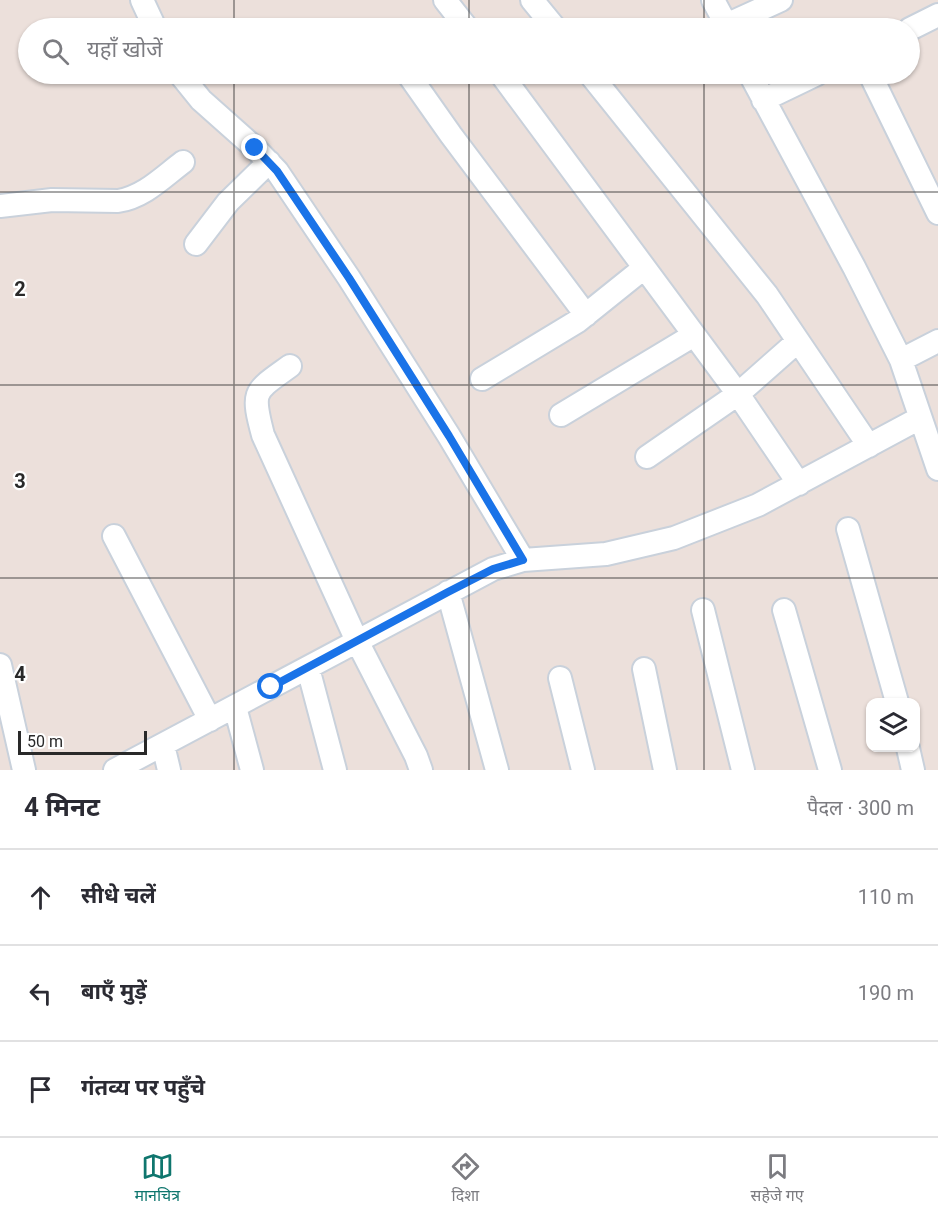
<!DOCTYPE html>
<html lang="hi">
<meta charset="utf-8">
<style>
body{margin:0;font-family:Roboto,"Noto Sans Devanagari",sans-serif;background:#f7f7f7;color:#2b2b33}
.controls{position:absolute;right:18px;bottom:18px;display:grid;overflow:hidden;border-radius:12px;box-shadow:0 2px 4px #0004}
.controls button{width:54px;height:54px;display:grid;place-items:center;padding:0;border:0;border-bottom:2px solid #e1e1e2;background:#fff;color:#2b2b33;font:30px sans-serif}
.scale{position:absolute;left:18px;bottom:15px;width:129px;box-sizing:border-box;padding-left:6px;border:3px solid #292929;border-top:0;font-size:16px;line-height:21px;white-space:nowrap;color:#292929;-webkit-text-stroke:4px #fff;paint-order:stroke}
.stop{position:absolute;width:18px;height:18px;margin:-14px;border:4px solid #1a73e8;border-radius:50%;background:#fff}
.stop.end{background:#1a73e8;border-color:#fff;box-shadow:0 2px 6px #0008}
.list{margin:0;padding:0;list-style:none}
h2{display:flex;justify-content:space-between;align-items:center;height:78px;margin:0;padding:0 24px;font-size:26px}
h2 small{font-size:20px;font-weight:400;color:#7c7c81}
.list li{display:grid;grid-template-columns:39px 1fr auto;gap:18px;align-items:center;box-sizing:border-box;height:96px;padding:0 24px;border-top:2px solid #e1e1e2}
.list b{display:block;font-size:22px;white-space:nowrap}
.list em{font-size:20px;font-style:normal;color:#7c7c81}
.icon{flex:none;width:33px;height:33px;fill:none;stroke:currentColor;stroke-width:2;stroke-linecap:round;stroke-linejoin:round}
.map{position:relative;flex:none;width:938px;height:770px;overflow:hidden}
.search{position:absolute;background:#fff;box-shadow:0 2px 4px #0004;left:18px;right:18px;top:18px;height:66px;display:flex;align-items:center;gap:15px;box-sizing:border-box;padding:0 21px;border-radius:33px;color:#7c7c81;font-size:22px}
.sheet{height:366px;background:#fff}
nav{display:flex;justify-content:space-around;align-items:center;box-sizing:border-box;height:84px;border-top:2px solid #e1e1e2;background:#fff;font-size:16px;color:#7c7c81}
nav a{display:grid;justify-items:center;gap:3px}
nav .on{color:#0f766e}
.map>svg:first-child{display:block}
</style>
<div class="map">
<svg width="938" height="770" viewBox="0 0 938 770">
<rect width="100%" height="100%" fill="#ece0db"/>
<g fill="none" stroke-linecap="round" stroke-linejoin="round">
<defs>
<path id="minor" d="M142 0 155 28
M445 0 467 28
M532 0 555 28
M713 0 728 28
M726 25 781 0
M910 29 938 15
M180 74 201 100 255 148 277 171 349 278 449 436 523 560
M408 74 451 135 586 315
M501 74 738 394 799 484
M590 74 767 295 869 446
M750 74 854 267 901 360 938 469
M870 74 938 213
M763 100 817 74
M0 206 52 200 118 201C144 197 163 177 183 162
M196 244 228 202 269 162
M901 360 938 341
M290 366C254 392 251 390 263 435L357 641 416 756 421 770
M482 379 578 321 644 268
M561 415 694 335
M647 457 738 394 798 341
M848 529 897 702
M114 536 210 720
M448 592 497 770
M703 610 743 770
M784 610 830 770
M0 665 24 770
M308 668 335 770
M644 669 665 770
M560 678 583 770
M235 707 252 770
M163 745 169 770
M908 748 913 770
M115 770 493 569 523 560 606 554 674 538 758 505 920 418"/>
</defs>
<!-- minor casing -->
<use href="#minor" stroke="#c9d1db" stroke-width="26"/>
<!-- minor -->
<use href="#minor" stroke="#fff" stroke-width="22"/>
</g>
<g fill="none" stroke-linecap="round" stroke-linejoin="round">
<!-- route -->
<path stroke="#1a73e8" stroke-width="8" d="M255 148 277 171 349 278 449 436 523 560 493 569 448 592 271 687"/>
</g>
<!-- grid -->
<path fill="none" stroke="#292929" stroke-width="1.5" stroke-opacity="0.55" d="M234 0V28M469 0V28M704 0V28M234 74V770M469 74V770M704 74V770M0 192H938M0 385H938M0 578H938"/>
<g font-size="20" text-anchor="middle" font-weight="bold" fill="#292929" stroke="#fff" stroke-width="4.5" stroke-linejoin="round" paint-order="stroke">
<text x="20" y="296">2</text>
<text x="20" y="488">3</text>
<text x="20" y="681">4</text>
</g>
</svg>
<div class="controls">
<button><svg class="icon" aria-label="layers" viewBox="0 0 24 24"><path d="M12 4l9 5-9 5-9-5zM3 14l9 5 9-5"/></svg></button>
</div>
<div class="scale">50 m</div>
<div class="stop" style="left:271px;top:687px"></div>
<div class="stop end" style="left:255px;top:148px"></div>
<div class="search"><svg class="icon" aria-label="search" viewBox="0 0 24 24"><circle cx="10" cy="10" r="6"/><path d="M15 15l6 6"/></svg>यहाँ खोजें</div>
</div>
<section class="sheet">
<h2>4 मिनट<small>पैदल · 300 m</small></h2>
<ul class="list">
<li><svg class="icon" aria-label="ahead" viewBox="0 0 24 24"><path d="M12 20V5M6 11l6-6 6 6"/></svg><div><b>सीधे चलें</b></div><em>110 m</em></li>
<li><svg class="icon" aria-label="left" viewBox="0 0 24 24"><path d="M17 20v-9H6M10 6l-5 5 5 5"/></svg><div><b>बाएँ मुड़ें</b></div><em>190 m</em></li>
<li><svg class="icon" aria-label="arrive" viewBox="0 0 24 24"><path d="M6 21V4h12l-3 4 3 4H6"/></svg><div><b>गंतव्य पर पहुँचे</b></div></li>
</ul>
</section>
<nav>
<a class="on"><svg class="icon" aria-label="map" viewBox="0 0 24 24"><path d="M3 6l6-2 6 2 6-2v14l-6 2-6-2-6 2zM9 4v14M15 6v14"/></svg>मानचित्र</a>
<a><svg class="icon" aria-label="directions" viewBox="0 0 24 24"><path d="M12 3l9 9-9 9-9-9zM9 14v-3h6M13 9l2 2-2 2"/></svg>दिशा</a>
<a><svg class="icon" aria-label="saved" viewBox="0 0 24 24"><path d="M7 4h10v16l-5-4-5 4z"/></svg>सहेजे गए</a>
</nav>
